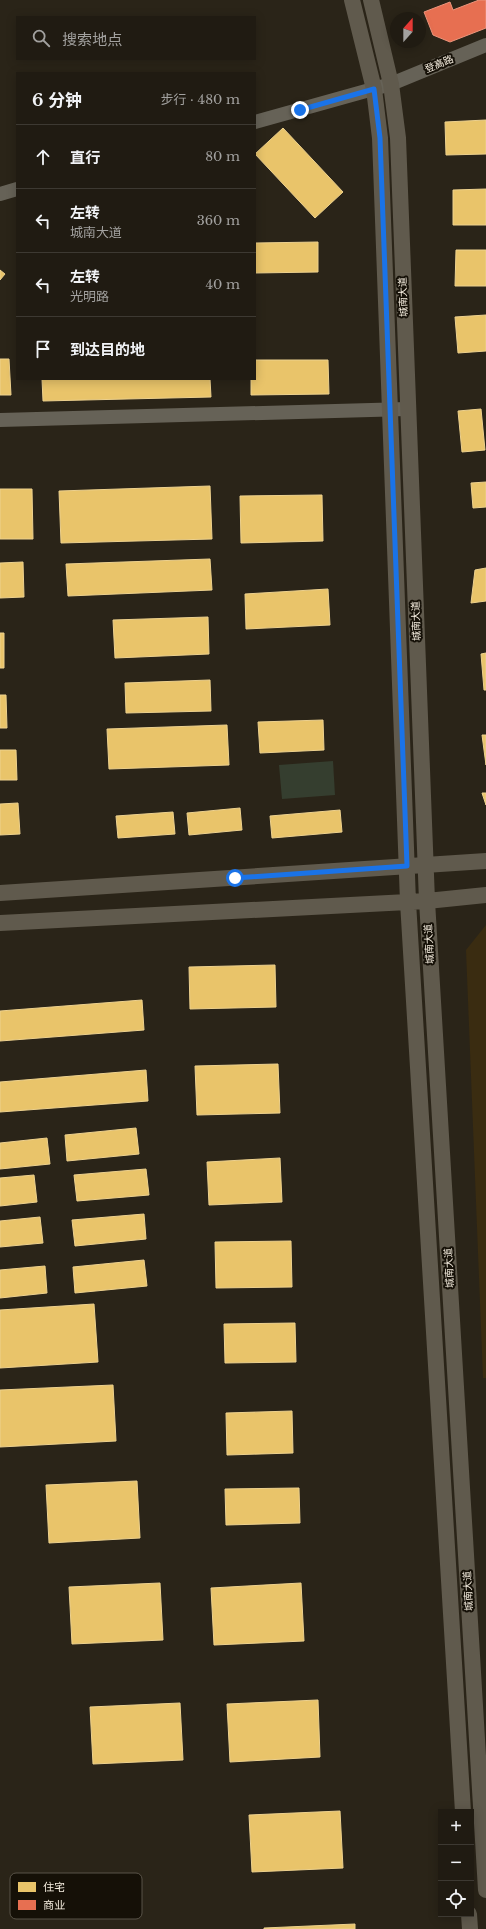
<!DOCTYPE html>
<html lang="zh">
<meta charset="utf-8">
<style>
body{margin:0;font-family:"Libre Baskerville","Noto Sans SC",serif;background:#2d2820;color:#f1f3f6}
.controls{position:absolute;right:12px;bottom:12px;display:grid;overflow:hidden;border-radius:0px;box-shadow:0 2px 10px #0003}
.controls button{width:36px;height:36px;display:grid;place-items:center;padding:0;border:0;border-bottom:1px solid #3d3932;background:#201b12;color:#f1f3f6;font:20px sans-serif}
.compass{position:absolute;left:390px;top:12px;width:36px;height:36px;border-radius:50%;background:#201b12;box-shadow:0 2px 10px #0003;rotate:21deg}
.stop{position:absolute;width:12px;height:12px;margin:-9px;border:3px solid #1a73e8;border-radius:50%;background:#fff}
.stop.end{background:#1a73e8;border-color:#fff;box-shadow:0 1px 4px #0008}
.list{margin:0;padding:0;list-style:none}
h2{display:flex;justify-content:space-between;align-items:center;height:52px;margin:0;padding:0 16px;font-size:17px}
h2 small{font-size:13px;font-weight:400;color:#a2a19f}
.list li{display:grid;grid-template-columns:26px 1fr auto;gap:12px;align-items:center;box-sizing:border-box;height:64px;padding:0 16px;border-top:1px solid #3d3932}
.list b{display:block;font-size:15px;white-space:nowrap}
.list p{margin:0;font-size:13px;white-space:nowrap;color:#a2a19f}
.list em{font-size:13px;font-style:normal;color:#a2a19f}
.icon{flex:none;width:22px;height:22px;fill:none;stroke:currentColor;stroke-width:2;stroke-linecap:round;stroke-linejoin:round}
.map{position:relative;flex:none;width:486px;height:1929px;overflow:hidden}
.search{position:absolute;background:#201b12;box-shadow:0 2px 10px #0003;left:16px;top:16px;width:240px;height:44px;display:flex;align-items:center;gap:10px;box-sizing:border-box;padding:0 14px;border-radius:0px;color:#a2a19f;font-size:15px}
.panel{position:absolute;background:#201b12;box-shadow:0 2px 10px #0003;left:16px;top:72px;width:240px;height:308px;border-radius:0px}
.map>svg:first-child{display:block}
</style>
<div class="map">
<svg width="486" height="1929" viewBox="0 0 486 1929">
<rect width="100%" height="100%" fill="#2a2418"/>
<!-- built -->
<path fill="#3a2c11" d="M486 925V1378H483L466 950Z"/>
<!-- green -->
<path fill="#353e2f" d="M333 761 335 795 282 799 279 765Z"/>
<!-- homes -->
<path fill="#e9c46a" stroke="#edd18e" d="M486 120V154L446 155 445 122Z
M283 128 343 192 315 218 255 154Z
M486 189V225H453V190Z
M318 242V272L255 273V243Z
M456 250H486V286H455Z
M0 270 5 274 0 280Z
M486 315V351L458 353 455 317Z
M0 359H9L11 395H0Z
M255 360H328L329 394 251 395V379H255Z
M42 379H210L211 397 43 401Z
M481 409 485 450 462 452 458 411Z
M486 482V507L473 508 471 483Z
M210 486 212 539 61 543 59 491Z
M0 489H32L33 539H0Z
M322 495 323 541 241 543 240 496Z
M210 559 212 590 68 596 66 564Z
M23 562 24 597 0 598V563Z
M486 568V601L471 603 475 570Z
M328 589 330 625 246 629 245 594Z
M208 617 209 654 115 658 113 620Z
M0 633H4V668H0Z
M486 653V690H484L481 654Z
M210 680 211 711 126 713 125 683Z
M0 695H6L7 728H0Z
M323 720 324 750 260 753 258 722Z
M227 725 229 765 109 769 107 729Z
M482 735H486V765Z
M0 750H16L17 780H0Z
M482 793H486V805Z
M18 803 20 834 0 835V804Z
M240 808 242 830 189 835 187 813Z
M340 810 342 832 272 838 270 816Z
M173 812 175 834 118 838 116 816Z
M275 965 276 1007 190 1009 189 967Z
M142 1000 144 1030 0 1041V1011Z
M278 1064 280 1113 197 1115 195 1066Z
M146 1070 148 1101 0 1112V1082Z
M136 1128 139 1154 67 1161 65 1135Z
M47 1138 50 1164 0 1169V1143Z
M280 1158 282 1202 209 1205 207 1162Z
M146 1169 149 1195 77 1201 74 1175Z
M34 1175 37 1202 0 1206V1178Z
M144 1214 146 1239 75 1246 72 1220Z
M40 1217 43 1243 0 1247V1221Z
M291 1241 292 1287 216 1288 215 1242Z
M144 1260 147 1286 75 1293 73 1267Z
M45 1266 47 1293 0 1298V1270Z
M94 1304 98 1362 0 1368V1310Z
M295 1323 296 1362 225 1363 224 1324Z
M113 1385 116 1441 0 1447V1390Z
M292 1411 293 1453 227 1455 226 1413Z
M137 1481 140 1538 49 1543 46 1485Z
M299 1488 300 1523 226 1525 225 1489Z
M160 1583 163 1640 72 1644 69 1587Z
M301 1583 304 1641 214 1645 211 1588Z
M318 1700 320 1757 230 1762 227 1704Z
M180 1703 183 1760 93 1764 90 1707Z
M340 1811 343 1868 252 1872 249 1815Z
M355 1924V1929H264V1928Z"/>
<!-- shops -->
<path fill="#e76f51" stroke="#ec957c" d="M479 0H486V28L450 42 433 35 424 12 450 2 453 10Z"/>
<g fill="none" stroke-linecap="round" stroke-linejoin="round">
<!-- tertiary -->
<path stroke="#666257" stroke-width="14" d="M255 122 391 84 486 45
M0 194 17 189
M0 420 407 409"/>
<!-- secondary -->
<path stroke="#605a4d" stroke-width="16" d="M352 0 374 89 380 138 408 902 463 1812
M371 0 391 84 398 138 427 901 486 1890
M0 893 486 861
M0 923 427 901 486 895
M469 1914 470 1929"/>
</g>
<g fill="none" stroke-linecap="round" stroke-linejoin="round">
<!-- route -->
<path stroke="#1a73e8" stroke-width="5" d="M235 878 407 866 380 138 374 89 300 110"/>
</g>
<g text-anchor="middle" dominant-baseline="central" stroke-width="4" stroke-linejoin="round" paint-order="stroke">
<!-- street labels -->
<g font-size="10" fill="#f7efe1" stroke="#151007">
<text transform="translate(439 64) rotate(-22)">登高路</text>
<text transform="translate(403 297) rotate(-92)">城南大道</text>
<text transform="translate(416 621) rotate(-92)">城南大道</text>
<text transform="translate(429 944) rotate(-93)">城南大道</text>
<text transform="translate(449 1268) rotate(-93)">城南大道</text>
<text transform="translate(468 1591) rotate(-93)">城南大道</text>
</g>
</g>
<!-- legend -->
<rect x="10" y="1873" width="132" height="46" rx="6" fill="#151007" stroke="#595348" stroke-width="1"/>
<rect x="18" y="1882" width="18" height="10" fill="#e9c46a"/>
<rect x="18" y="1900" width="18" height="10" fill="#e76f51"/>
<g font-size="11" fill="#f7efe1">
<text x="43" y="1891">住宅</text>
<text x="43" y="1909">商业</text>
</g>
</svg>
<div class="controls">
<button>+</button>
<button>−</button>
<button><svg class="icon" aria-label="locate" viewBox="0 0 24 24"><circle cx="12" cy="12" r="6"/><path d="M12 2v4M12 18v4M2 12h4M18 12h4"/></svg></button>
</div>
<svg class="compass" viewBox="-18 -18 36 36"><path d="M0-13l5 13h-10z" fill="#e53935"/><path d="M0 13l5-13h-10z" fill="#a2a19f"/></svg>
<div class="stop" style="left:235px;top:878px"></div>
<div class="stop end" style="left:300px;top:110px"></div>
<div class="search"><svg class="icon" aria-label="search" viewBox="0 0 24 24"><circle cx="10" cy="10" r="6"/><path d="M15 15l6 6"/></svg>搜索地点</div>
<section class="panel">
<h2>6 分钟<small>步行 · 480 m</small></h2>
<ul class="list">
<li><svg class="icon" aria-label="ahead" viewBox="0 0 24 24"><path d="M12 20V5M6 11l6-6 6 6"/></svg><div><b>直行</b></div><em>80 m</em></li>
<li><svg class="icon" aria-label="left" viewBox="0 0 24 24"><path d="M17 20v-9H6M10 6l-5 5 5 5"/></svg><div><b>左转</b><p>城南大道</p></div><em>360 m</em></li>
<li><svg class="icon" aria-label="left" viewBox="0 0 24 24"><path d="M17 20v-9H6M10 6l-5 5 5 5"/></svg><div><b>左转</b><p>光明路</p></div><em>40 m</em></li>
<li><svg class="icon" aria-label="arrive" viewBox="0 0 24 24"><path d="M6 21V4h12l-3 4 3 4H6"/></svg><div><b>到达目的地</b></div></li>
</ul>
</section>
</div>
